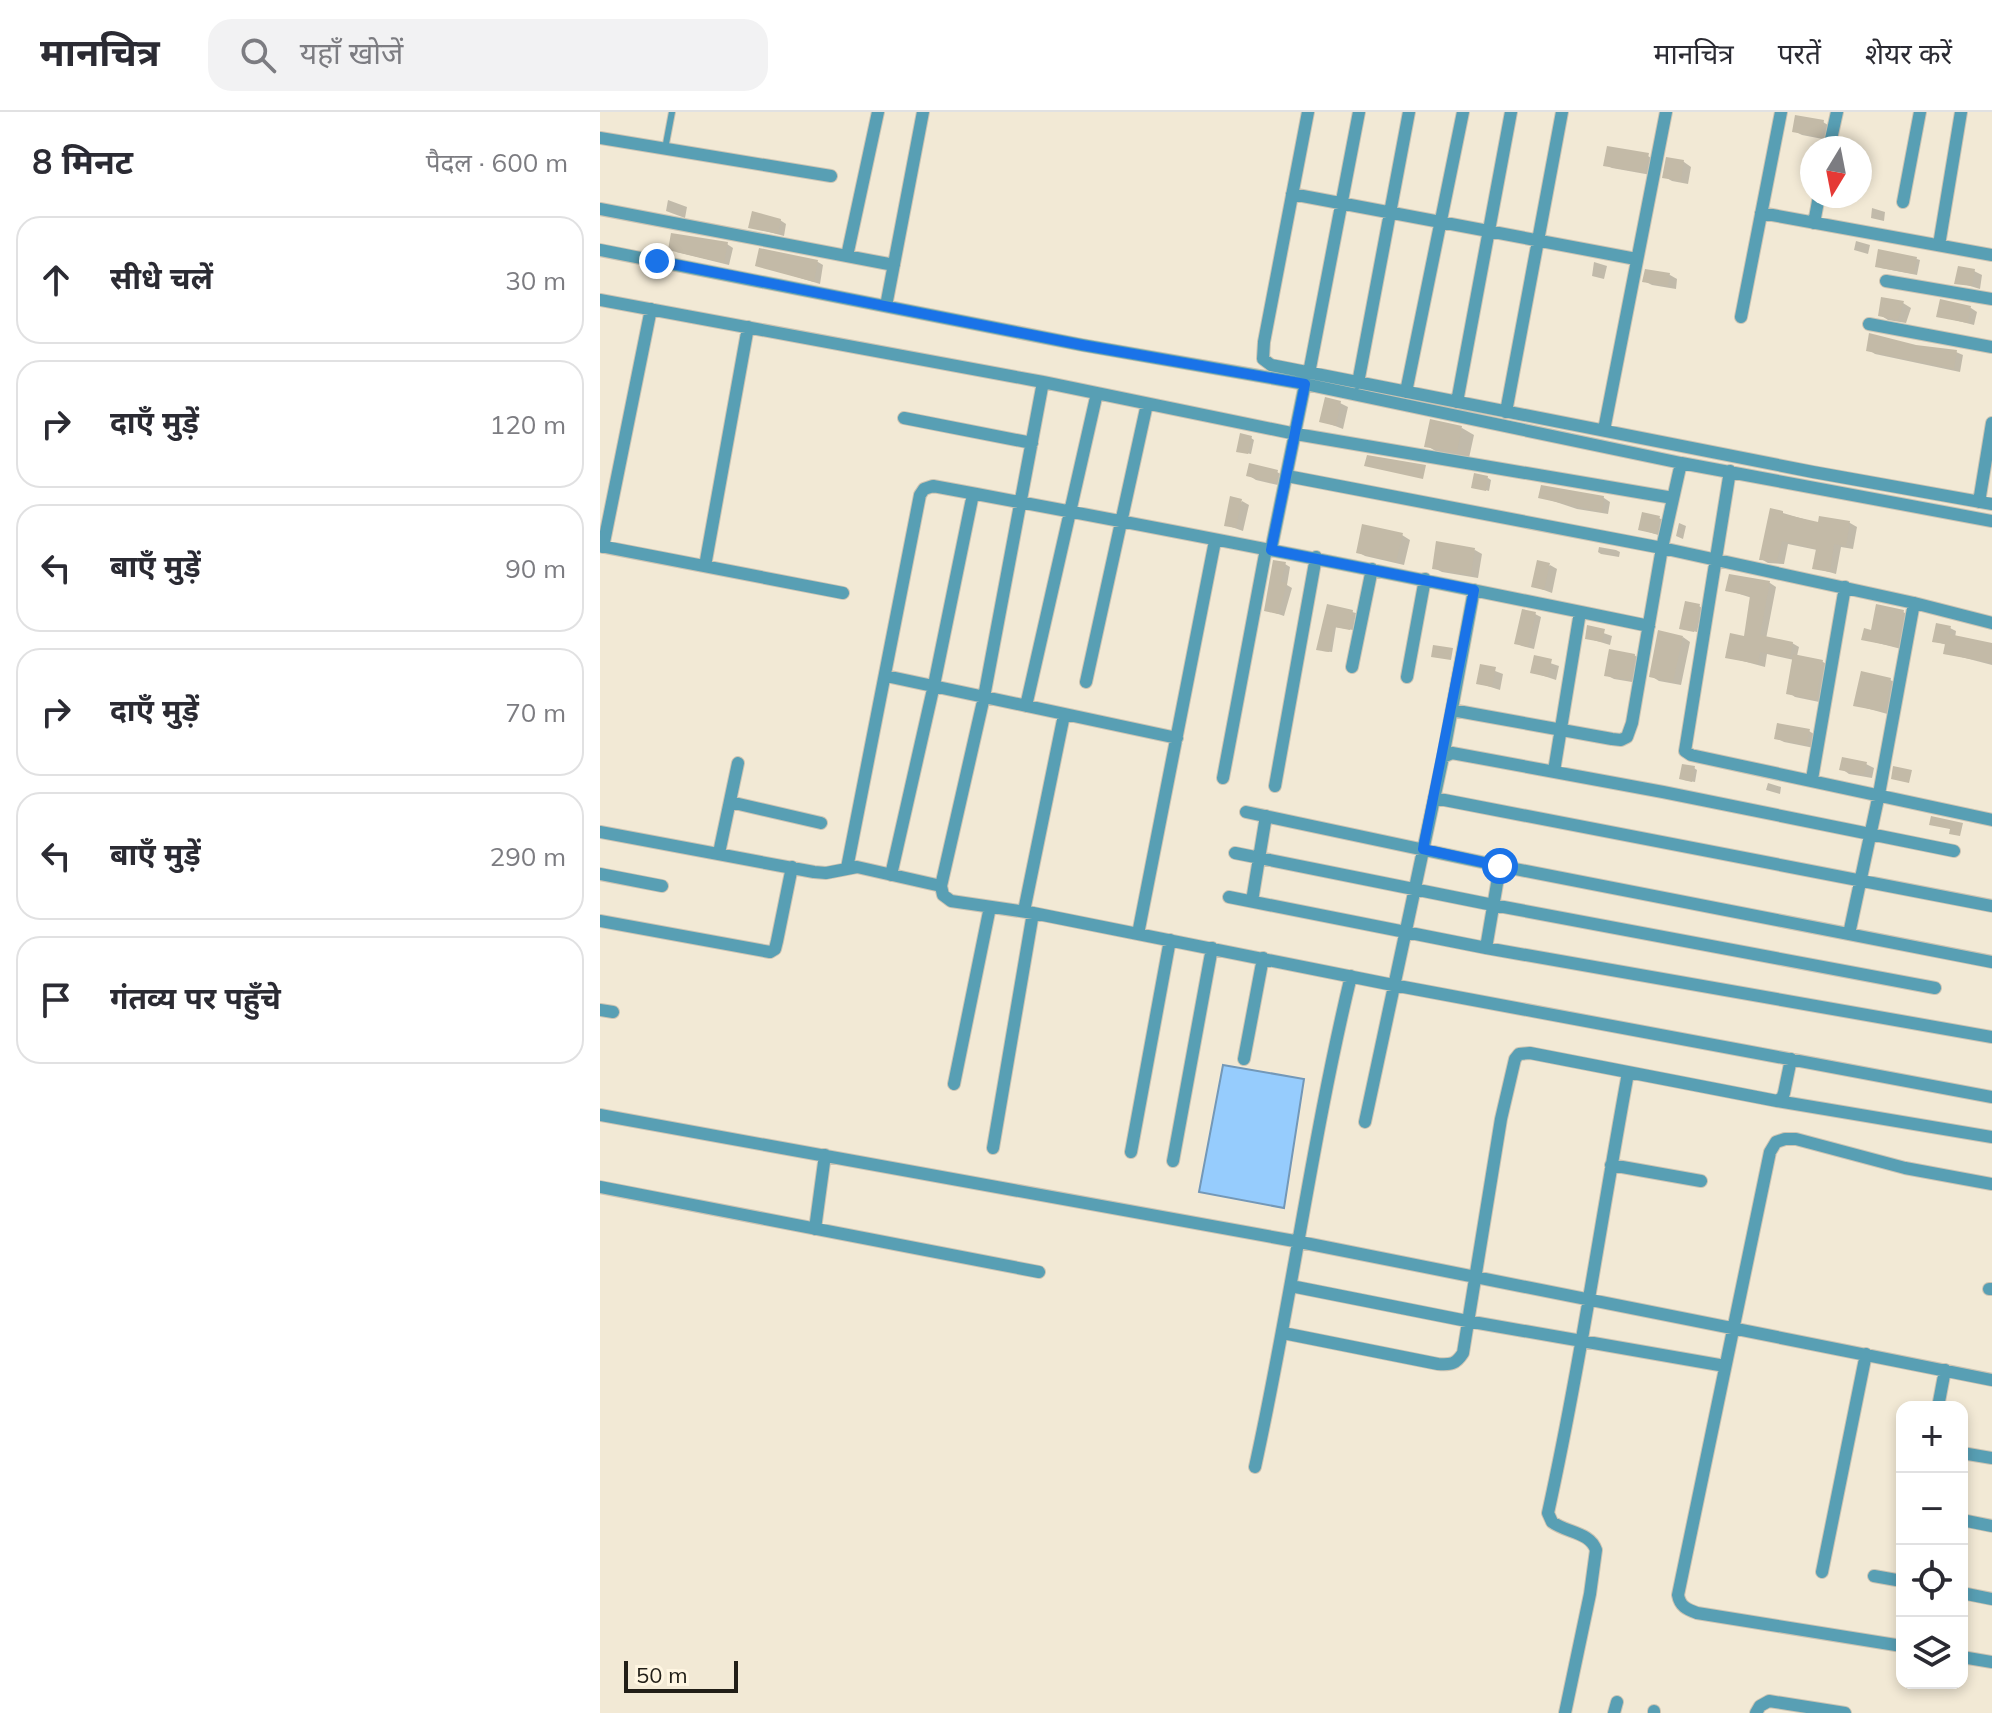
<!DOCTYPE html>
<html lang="hi">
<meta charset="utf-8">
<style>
body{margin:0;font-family:Mulish,"Noto Sans Devanagari",sans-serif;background:#f2f2f3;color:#2b2b33}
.controls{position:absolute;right:24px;bottom:24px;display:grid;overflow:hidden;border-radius:16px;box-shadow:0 4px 12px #0003}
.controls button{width:72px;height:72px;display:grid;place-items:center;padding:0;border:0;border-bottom:2px solid #e1e1e2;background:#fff;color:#2b2b33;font:40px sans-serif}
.compass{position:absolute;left:1200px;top:24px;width:72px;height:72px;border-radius:50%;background:#fff;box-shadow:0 4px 12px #0003;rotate:190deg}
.scale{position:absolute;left:24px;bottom:20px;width:114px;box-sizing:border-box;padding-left:8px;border:4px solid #211e17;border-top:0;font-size:22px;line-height:28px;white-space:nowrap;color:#211e17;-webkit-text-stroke:6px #fff6e2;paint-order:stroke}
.stop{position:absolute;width:24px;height:24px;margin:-18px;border:6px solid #1a73e8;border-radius:50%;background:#fff}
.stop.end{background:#1a73e8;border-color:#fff;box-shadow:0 2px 8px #0008}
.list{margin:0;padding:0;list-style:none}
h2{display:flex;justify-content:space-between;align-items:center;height:104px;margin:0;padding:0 32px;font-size:34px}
h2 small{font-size:26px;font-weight:400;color:#7c7c81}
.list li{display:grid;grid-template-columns:52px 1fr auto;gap:24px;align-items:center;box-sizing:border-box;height:128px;margin:0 16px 16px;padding:0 16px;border:2px solid #e1e1e2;border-radius:24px}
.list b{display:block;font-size:30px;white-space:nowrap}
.list em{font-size:26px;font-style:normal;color:#7c7c81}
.icon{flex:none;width:44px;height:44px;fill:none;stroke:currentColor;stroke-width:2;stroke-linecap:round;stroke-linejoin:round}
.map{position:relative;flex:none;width:1392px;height:1601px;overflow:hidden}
header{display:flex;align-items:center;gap:48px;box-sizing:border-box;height:112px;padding:0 40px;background:#fff;border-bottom:2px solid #e1e1e2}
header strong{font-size:38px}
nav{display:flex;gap:44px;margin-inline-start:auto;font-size:28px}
.search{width:560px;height:72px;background:#f2f2f3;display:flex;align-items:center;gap:20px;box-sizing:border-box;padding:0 28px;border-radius:24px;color:#7c7c81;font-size:30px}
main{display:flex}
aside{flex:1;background:#fff}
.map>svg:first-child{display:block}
</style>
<header>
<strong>मानचित्र</strong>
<div class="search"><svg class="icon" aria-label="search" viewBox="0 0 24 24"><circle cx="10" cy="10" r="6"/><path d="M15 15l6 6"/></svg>यहाँ खोजें</div>
<nav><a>मानचित्र</a><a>परतें</a><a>शेयर करें</a></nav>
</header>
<main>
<aside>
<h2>8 मिनट<small>पैदल · 600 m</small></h2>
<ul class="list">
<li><svg class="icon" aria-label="ahead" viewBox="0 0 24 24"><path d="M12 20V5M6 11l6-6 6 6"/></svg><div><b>सीधे चलें</b></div><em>30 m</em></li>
<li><svg class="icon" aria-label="right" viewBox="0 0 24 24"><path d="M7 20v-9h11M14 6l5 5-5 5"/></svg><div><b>दाएँ मुड़ें</b></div><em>120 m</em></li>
<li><svg class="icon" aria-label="left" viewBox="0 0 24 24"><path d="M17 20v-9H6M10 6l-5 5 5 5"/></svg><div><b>बाएँ मुड़ें</b></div><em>90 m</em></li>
<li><svg class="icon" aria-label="right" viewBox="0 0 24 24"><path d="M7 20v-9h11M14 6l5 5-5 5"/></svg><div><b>दाएँ मुड़ें</b></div><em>70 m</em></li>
<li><svg class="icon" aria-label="left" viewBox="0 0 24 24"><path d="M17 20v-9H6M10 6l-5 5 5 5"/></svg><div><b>बाएँ मुड़ें</b></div><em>290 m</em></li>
<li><svg class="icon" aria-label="arrive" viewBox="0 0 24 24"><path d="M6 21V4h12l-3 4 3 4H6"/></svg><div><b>गंतव्य पर पहुँचे</b></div></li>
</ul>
</aside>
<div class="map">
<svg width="1392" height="1601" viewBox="0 0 1392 1601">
<rect width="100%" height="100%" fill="#f2e9d5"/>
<!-- water -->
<path fill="#96ccfd" stroke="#7398b8" stroke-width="2" d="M623 953 704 967 684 1096 599 1080Z"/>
<!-- shadow -->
<path fill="#0003" d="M1223 10 1231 15 1228 28 1202 23 1194 19Z
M1048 44 1054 48 1051 63 1012 56 1006 53Z
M1068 48 1084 50 1091 55 1088 72 1072 69 1065 65Z
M68 88 87 95 85 106 66 99Z
M1272 96 1285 100 1284 109 1271 106Z
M180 108 186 112 184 124 151 115Z
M1256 129 1270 133 1268 142 1254 138Z
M127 132 133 136 129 153 76 140Z
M1317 147 1320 148 1317 163 1281 156Z
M218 150 223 153 220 172 158 153Z
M994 150 1007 154 1004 167 992 164Z
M1374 159 1382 163 1380 177 1357 170Z
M1070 163 1077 167 1076 177 1052 173 1044 169Z
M1303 191 1311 196 1306 211 1288 208 1280 203Z
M1371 196 1377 200 1374 213 1339 204Z
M1316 235 1356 240 1363 243 1360 260 1275 242 1269 238Z
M740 291 748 295 743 317 722 309Z
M862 316 874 323 869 346 839 341 827 334Z
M651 326 654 328 651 342 642 340Z
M677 360 684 364 682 374 656 368 648 363Z
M888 366 891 368 889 379 874 375Z
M941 385 1004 386 1010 390 1008 402 977 397Z
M642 389 649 393 643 419 626 413Z
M1183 401 1220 412 1221 406 1250 411 1257 415 1253 437 1241 435 1236 462 1215 456 1217 438 1188 432 1184 452 1168 451 1161 447Z
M1059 406 1067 410 1064 425 1040 417Z
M1079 411 1086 414 1083 427 1076 424Z
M802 423 810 428 804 453 765 444 758 440Z
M999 435 1016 438 1020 440 1019 445 1001 442 998 440Z
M875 438 882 442 878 466 842 460 834 456Z
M685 452 690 455 687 473 692 476 684 504 666 498Z
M950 453 957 457 952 481 933 474Z
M1130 464 1170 471 1176 475 1166 527 1192 531 1199 535 1197 544 1223 550 1230 554 1224 591 1195 585 1188 580 1194 548 1167 542 1165 555 1128 545 1146 526 1152 486 1127 478Z
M728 494 756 501 753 518 736 515 732 540 722 539Z
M1099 494 1102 496 1097 520 1084 517Z
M1303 500 1307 502 1301 537 1263 527Z
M935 502 941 505 934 537 922 534 916 531Z
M989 516 1012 524 1010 533 987 526Z
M1350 516 1356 519 1355 526 1392 534V553L1346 541 1347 533 1334 529Z
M1083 525 1090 530 1081 573 1059 569 1051 564Z
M1034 543 1042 548 1038 571 1014 567 1006 563Z
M935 546 959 554 956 568 932 560Z
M882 554 903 562 900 578 878 571Z
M1290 568 1297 571 1291 603 1255 593Z
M1209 619 1217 624 1214 636 1184 630 1176 626Z
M1266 652 1274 656 1272 666 1249 662 1242 657Z
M1094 656 1097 658 1095 670 1084 668Z
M1168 671 1181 675 1180 682 1166 678Z"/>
<!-- building -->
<path fill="#c3baa7" d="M1195 3 1224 8 1221 25 1192 20Z
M1007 34 1049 41 1045 61 1003 54Z
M1066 45 1084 48 1081 69 1062 66Z
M152 99 181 107 178 122 148 116Z
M71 121 128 130 124 151 68 138Z
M159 136 218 148 214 170 155 154Z
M1278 137 1317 145 1314 162 1275 155Z
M1358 154 1375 157 1372 174 1354 172Z
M1045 157 1070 161 1068 174 1042 170Z
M1281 185 1304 189 1298 208 1278 204Z
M1340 187 1371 194 1368 211 1336 205Z
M1269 221 1316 233 1357 238 1354 257 1266 239Z
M725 285 741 289 736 314 719 310Z
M830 307 862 314 857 340 824 335Z
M640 321 652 324 648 342 636 340Z
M767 343 826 353 823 367 764 354Z
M649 351 678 358 675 371 646 364Z
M874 361 888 364 886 379 871 376Z
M941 373 1004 384 1002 400 938 386Z
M630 384 642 387 636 416 624 414Z
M1170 396 1183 399V402L1218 410 1219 404 1250 409 1246 434 1234 432 1230 460 1212 457 1216 437 1182 429 1177 449 1159 448Z
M1042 400 1060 404 1056 422 1038 418Z
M762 412 803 421 796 450 756 441Z
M836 429 875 436 871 463 832 457Z
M673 448 686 450 681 470 687 471 678 502 664 499Z
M937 448 950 451 944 478 931 475Z
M1129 462 1170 469 1160 523 1193 530 1190 546 1160 540 1158 552 1125 546 1130 521 1144 524 1150 484 1125 479Z
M1085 489 1100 492 1094 520 1079 517Z
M727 492 753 498 750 518 734 515 729 540 716 538Z
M1276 492 1304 498 1297 535 1261 528 1264 516 1271 518Z
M922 497 936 500 928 535 914 532Z
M1336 511 1351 514 1349 522 1392 531V551L1343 542 1345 532 1332 530Z
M987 513 1005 517 1002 530 985 527Z
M1058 518 1083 524 1073 570 1049 565Z
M833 533 853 536 851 548 831 545Z
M1009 537 1035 542 1030 568 1004 564Z
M1193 542 1223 548 1216 588 1186 582Z
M934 543 952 547 948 565 930 561Z
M880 552 896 555 892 575 876 572Z
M1261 559 1291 566 1285 600 1253 594Z
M1177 611 1210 617 1206 633 1174 627Z
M1242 645 1267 650 1264 663 1239 658Z
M1082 652 1095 654 1092 670 1079 667Z
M1293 654 1312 658 1309 671 1291 667Z
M1331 704 1363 711 1360 724 1349 722 1350 717 1329 713Z"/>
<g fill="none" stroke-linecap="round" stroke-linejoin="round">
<defs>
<path id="service" d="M65 37 72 0"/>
<path id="minor" d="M708 0 664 230 663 247 671 253 1213 360 1392 392
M0 26 231 64
M1229 36 1237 0
M692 82 1036 147
M1303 90 1320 0
M0 97 294 153
M1161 101 1392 143
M1214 111 1219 84
M1339 133 1361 0
M0 138 482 233 705 272 1081 351 1392 409
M247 144 278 0
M1286 169 1392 187
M0 188 443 270 696 322 1073 386
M286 194 323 0
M1141 205 1181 0
M1269 212 1392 235
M709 261 759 0
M443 270 384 585 341 774 343 783 351 789 433 801 793 873 1392 985
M758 271 809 0
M806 280 863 0
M857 290 911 0
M906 300 962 0
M304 306 432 331
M1004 318 1066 0
M1130 359 1085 639 1091 643 1392 708
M687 364 1062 436 1314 491 1392 511
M1379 390 1392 311
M0 434 243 481
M3 435 51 197
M671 438 705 272
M105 454 148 215
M752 555 772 457
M286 564 577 626
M807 565 825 467
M486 570 547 292
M426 594 497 281
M852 598 1012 627 1021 628 1027 625 1032 611 1062 436 1081 351
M843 645 874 478
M954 659 980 500
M623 666 666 437
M1212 667 1245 475
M675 674 716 445
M834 686 1392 794
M130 690 221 711
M646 700 900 754 1392 850
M0 720 214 760 226 761 257 755 341 774
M119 741 138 651
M635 741 893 793 1335 876
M247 756 320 383 324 377 333 374C572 418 811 465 1049 514
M0 762 62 774
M291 763 334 573 373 382
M629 785 886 836 1392 925
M652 789 666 704
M424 799 464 603
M0 809 170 840 175 837 177 829 192 755
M538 822 615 429
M1249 822 1279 682 1314 491
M886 836 900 754
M0 898 13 900
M644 947 663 846
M354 972 390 795
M1177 989 1392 1025
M0 1003 700 1130 1392 1268
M765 1010 843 645 852 641 1063 680 1354 739
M393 1036 433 801
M531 1040 570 828
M573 1049 612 836
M1011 1053 1101 1069
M0 1075 439 1160
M215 1117 225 1043
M691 1174 867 1209 1125 1254
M1389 1177H1392
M683 1221 838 1252C851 1253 856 1252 863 1241L901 1007 915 947 919 942 930 941 1177 989 1182 986 1184 981 1191 947
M1338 1295 1345 1258
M1362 1341 1392 1346
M655 1355C691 1192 712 1026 751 864
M1362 1408 1392 1414
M1222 1460 1266 1242
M1274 1464 1302 1469
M1362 1481 1392 1487
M1302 1534 1097 1501C1086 1497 1080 1494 1078 1483L1170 1040 1176 1030 1185 1027H1196L1305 1056 1392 1072
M1362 1545 1392 1550
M965 1601 990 1482 996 1438C990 1420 967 1421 952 1410L948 1401C980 1255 1001 1108 1028 961
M1014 1601 1017 1590
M1054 1601V1599
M1156 1601 1160 1594 1169 1589 1245 1601"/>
</defs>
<!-- service casing -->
<use href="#service" stroke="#ccc4b3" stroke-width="8"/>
<!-- minor casing -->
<use href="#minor" stroke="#ccc4b3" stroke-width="14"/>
<!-- service -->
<use href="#service" stroke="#589fb4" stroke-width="6"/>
<!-- minor -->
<use href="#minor" stroke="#589fb4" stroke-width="12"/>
</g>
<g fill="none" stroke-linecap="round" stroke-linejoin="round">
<!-- route -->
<path stroke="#1a73e8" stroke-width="10" d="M57 149 482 233 705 272 671 438 874 478 823 737 900 754"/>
</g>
</svg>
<div class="controls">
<button>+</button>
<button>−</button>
<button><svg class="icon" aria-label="locate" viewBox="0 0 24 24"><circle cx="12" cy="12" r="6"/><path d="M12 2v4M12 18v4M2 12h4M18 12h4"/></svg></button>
<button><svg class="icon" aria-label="layers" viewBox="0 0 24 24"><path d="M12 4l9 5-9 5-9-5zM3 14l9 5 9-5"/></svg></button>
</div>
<svg class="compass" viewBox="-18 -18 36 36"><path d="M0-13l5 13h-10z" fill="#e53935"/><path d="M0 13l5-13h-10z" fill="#7c7c81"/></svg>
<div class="scale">50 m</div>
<div class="stop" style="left:900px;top:754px"></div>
<div class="stop end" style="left:57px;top:149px"></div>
</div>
</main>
